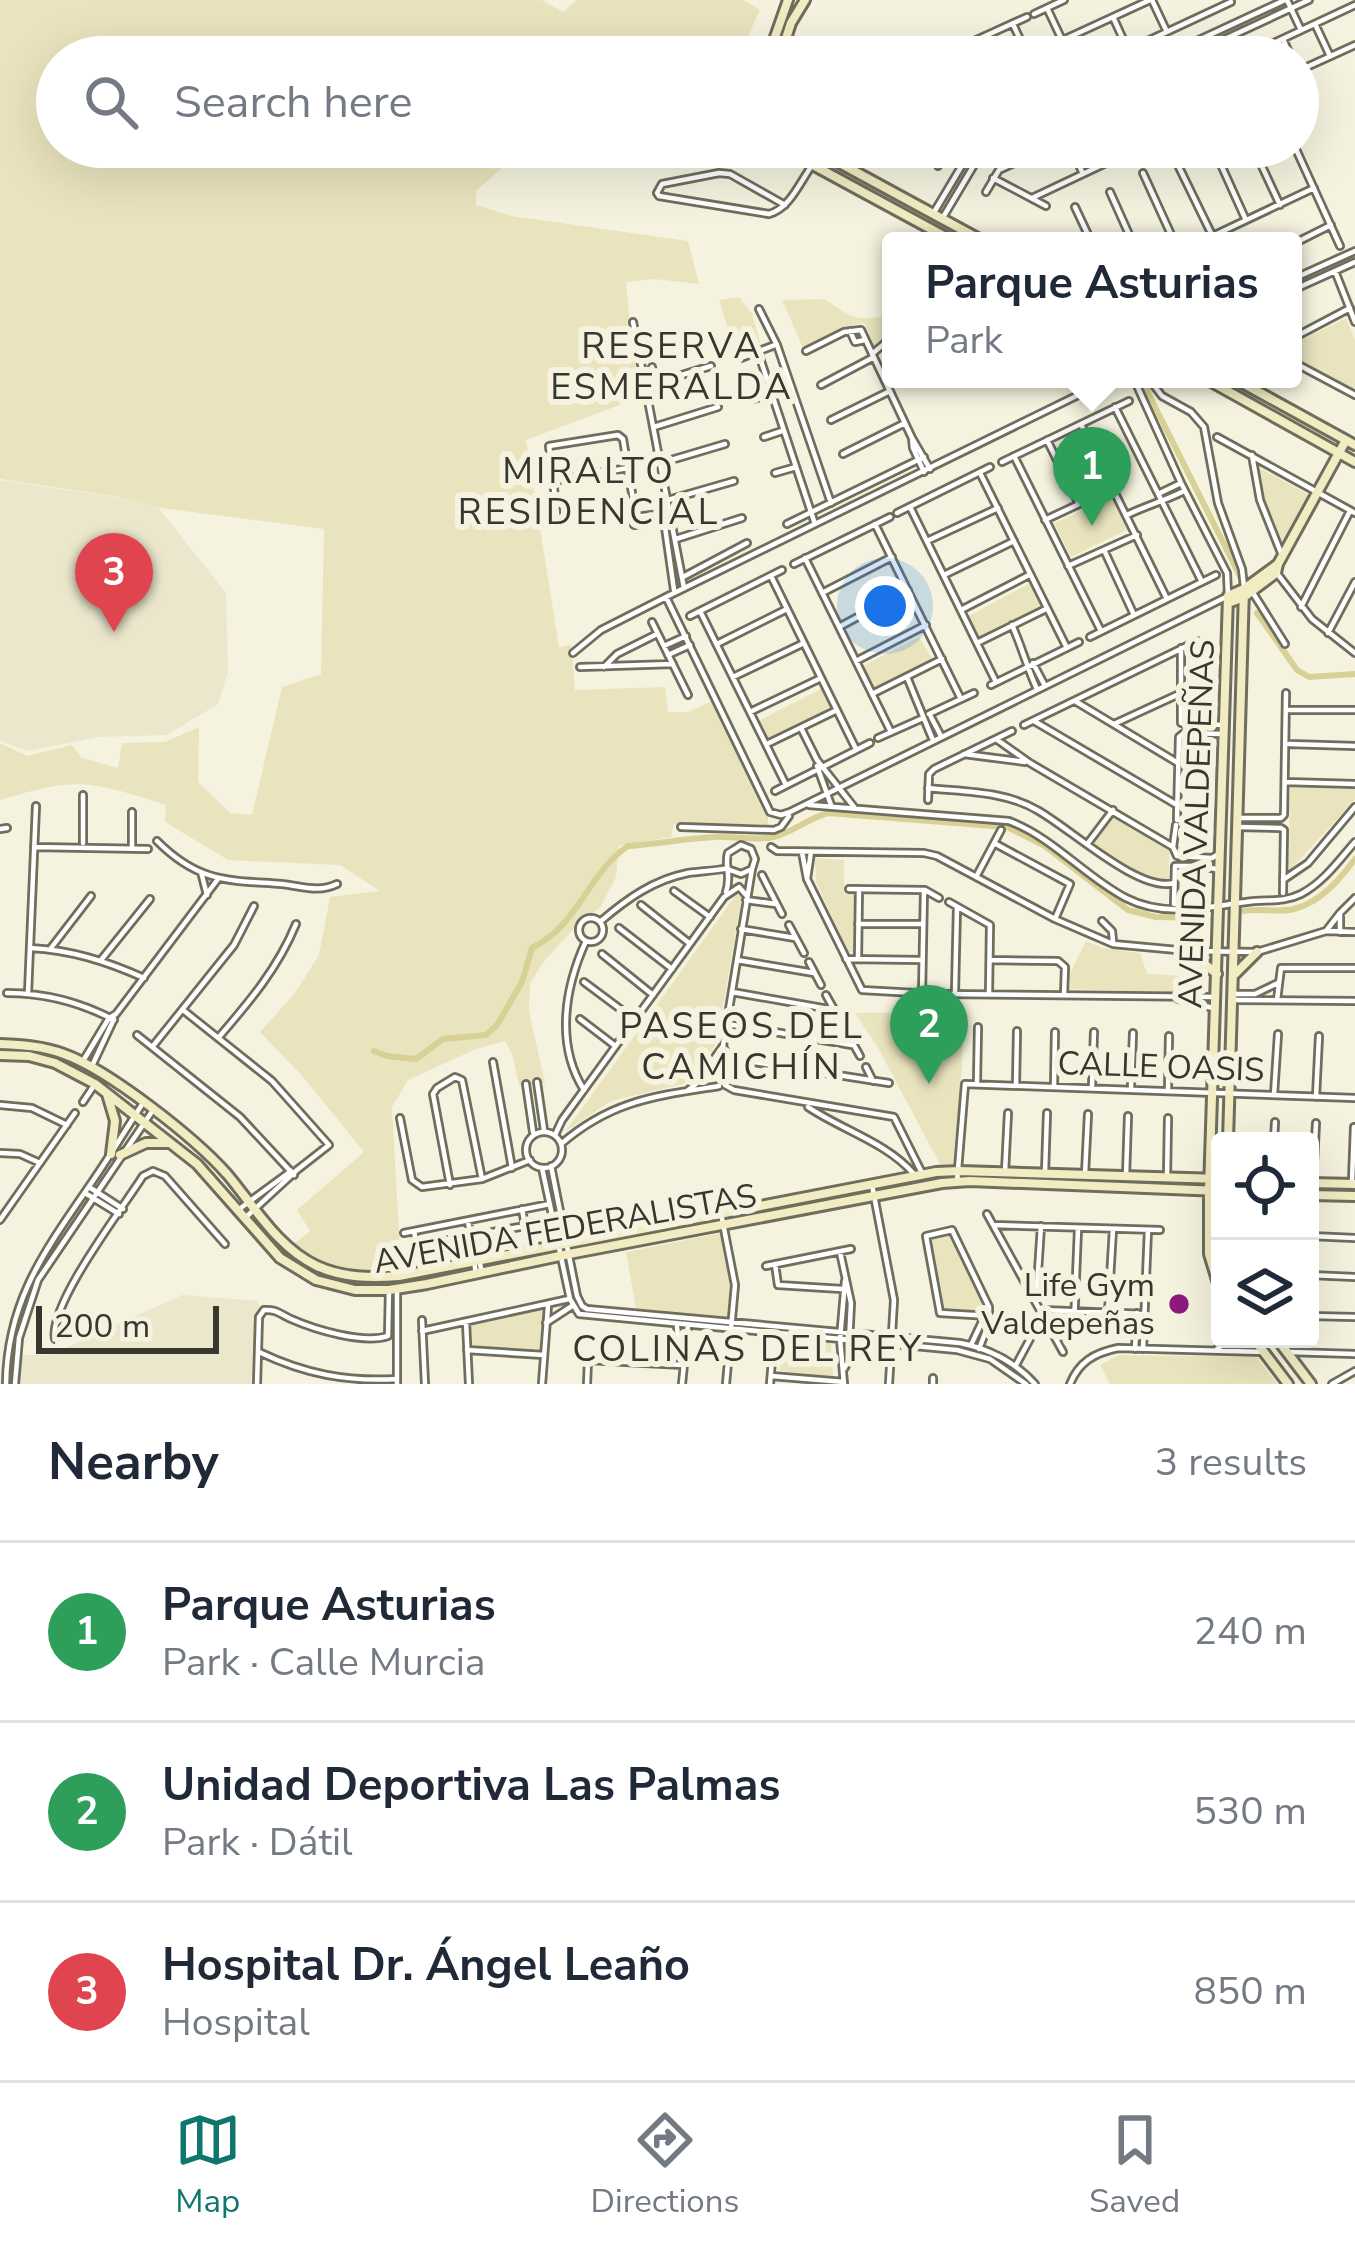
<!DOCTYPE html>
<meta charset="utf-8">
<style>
body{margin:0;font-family:"Nunito Sans",sans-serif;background:#f6f6f7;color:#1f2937}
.controls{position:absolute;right:36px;bottom:36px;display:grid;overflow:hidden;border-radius:12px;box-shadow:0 12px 48px #0002}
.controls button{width:108px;height:108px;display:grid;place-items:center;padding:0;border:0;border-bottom:3px solid #e0e1e3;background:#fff;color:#1f2937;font:60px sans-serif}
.scale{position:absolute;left:36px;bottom:30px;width:183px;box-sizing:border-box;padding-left:12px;border:6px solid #38372f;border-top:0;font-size:33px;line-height:42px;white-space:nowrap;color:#38372f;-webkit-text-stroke:9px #f5f3df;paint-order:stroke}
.you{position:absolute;left:885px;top:606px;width:42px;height:42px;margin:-30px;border:9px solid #fff;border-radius:50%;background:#1a73e8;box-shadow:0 0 0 18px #1a73e833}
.badge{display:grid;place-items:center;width:78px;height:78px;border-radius:50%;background:#0f766e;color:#fff;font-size:39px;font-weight:700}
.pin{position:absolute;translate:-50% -99px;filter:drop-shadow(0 3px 6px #0008)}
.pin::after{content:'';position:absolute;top:63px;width:42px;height:36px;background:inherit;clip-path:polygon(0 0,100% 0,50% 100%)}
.popup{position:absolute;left:882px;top:232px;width:420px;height:156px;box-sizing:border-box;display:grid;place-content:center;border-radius:12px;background:#fff;filter:drop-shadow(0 3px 9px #0005);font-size:39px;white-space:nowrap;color:#747a83}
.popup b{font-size:45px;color:#1f2937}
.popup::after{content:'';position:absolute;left:50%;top:100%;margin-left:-24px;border:24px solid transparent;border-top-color:#fff}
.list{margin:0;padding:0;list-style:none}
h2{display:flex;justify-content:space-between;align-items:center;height:156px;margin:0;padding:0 48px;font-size:51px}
h2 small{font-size:39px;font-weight:400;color:#747a83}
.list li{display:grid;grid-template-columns:78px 1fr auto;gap:36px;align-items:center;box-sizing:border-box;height:180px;padding:0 48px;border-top:3px solid #e0e1e3}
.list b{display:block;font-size:45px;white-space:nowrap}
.list p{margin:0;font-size:39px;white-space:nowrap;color:#747a83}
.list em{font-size:39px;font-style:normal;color:#747a83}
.icon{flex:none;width:66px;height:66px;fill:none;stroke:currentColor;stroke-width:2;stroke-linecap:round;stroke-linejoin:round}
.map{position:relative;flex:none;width:1355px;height:1384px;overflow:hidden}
.search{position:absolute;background:#fff;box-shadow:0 12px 48px #0002;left:36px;right:36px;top:36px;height:132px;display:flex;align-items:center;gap:30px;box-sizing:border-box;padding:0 42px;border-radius:66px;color:#747a83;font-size:45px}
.sheet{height:696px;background:#fff}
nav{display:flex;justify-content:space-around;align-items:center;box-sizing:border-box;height:168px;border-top:3px solid #e0e1e3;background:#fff;font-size:33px;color:#747a83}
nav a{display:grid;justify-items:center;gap:6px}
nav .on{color:#0f766e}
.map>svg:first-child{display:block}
</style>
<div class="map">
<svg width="1355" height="1384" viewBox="0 0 1355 1384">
<rect width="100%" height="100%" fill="#f5f3df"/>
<!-- built -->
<path fill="#eae7cc" d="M0 480 122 498 158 507 226 593 228 672 218 704 167 735 98 737 28 751 0 741Z
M182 1295 259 1301 251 1384H20V1355H50Z"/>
<!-- green -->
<path fill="#e9e4bd" d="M0 0H542L563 12 576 0H744L760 10 738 57H57V147H526L476 191V205L512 216 688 241 699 284 654 279 626 282 630 322 643 390 636 399 526 440 559 647 571 645 575 690 665 687 668 712H688L712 701 768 815V824H674L671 837 619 846 616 877 600 908 583 919 544 961 530 984 529 1011 545 1083 519 1085 512 1054 505 1041 476 1049 408 1080 392 1107 401 1269C354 1274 333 1271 293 1245L310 1231 297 1210 364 1152 304 1078 260 1032 295 993 319 955 330 897 380 891 340 865 228 860 165 822 166 805C138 796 107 785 78 784 52 784 25 793 0 800V743L27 756 72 745 82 758 118 768 122 743 165 742 199 727 198 782 230 813 252 815 282 687 321 674 324 529 161 508 119 497 0 479Z
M739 297 752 314 762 349 736 355 719 300Z
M824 299C853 318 857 323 891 314V333L875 347 864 323 853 325 803 348 782 300Z
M1346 318 1355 340V391L1293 357V344Z
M1258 467 1311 496 1283 548 1265 508Z
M1113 497 1129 529 1071 557 1054 523Z
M1030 583 1042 609 980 639 969 616Z
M919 637 932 659 874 690 863 666Z
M821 689 831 710 769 741 758 721Z
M1290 787 1355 789V800L1289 871Z
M1114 817 1169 851V882C1138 879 1117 861 1094 843Z
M815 858 844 860V893L854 894V952H848L816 882Z
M736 895 742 896 717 1042 691 1082 611 1101 565 1132Z
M1086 941 1102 948 1140 953 1147 974 1185 976 1184 993 1070 989V973Z
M964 1012 958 1164 941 1166 878 1048 855 1013Z
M721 1233 731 1286 727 1318 636 1309 626 1252Z
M950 1235 985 1304 982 1314 942 1308 931 1240Z
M545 1308 540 1353 473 1348 470 1324Z
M782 1339 831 1343 833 1377 780 1371Z
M1119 1355 1256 1357 1278 1384H1110L1100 1365Z"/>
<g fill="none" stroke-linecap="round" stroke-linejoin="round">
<!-- canal -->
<path stroke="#d8d095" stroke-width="6" d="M1141 379 1241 578
M1257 613 1297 670 1309 677 1355 674
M1244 911C1260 908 1278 913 1294 909 1321 902 1339 880 1355 859
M374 1051 387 1056 416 1059 443 1039 486 1035 497 1025 522 982 532 948C579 925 587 874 628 846 658 844 687 838 716 837 736 836 755 841 774 837 794 832 808 818 828 813L1007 827 1045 846 1128 910 1156 917 1213 918"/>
<defs>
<path id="street" d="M1152 0 1167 32
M1287 0 1301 30
M1047 8 1070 57
M1034 14 1064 0
M1113 17 1128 50
M1013 24 1028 57
M1315 24 1330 56
M1283 39 1291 57
M1063 40 1150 0
M1147 41 1154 57
M966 45 971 57
M939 57 1027 17
M1113 57 1231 2
M1162 57 1285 0
M1186 57 1309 0
M1244 57 1355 5
M1298 71 1355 45
M1071 147 1083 174
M1213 147 1245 218
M1253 147 1280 205
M1295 147 1340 246
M1175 159 1212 235
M938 166 948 147
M1143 173 1174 241
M993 178 1046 206
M986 192 999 170 1049 147
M1110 192 1132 241
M1032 198 1140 147
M785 205 730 174 719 173 662 184 657 193 659 196 769 214C794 207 803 172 821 154
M1075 207 1091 241
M933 214 973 147
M942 219 980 155 992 147
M1202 241 1314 188
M1293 244 1331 225
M1335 271 1355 322
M1293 279 1355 251
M1293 290 1355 262
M759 309 777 345 831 503
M633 322 684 588
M850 331 855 342 865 340
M1293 338 1350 308
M806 351 844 332 861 330 912 438
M758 352 815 524
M872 354 891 338
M741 358 775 345
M1293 362 1355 395
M652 367 655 383
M1149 379 1162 396 1191 412 1204 427 1218 503 1242 569 1244 587
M821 385 874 357
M646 386 711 366
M753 399 771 394
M1115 407 1202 582
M831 420 890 391
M1081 424 1167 599
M654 427 718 407
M764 437 782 431
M1217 437 1355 513
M1047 440 1079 504
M843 454 905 423
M1252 455 1260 500 1283 558
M1014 456 1101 631
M1002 462 1129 401
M661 463 725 444
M924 472 913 448 912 438 930 469
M775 473 796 467
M980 473 1067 648
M552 481 628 468
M1160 493 1181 483
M668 500 734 481
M910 507 996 682
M897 513 990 467
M1127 515C1145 506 1164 501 1182 492
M636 517 659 514 664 520 674 590
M1045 520 1111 489
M558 523 549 446 618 435 623 439 636 517 634 525 664 520
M787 524 924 457
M875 524 961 699
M676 539 742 518
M927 541 998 508
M1104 550 1134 615
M805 558 891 732
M794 564 890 517
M1068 566 1137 535
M1276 572 1312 619 1355 653
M944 575 1014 541
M771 576 856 749
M683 577 747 543
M822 593 892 557
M1253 593 1285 644
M666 597 770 812 781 815 790 812 1228 596 1227 573 1181 483 1134 379
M1301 607 1350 511
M961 610 1029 575
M700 611 786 785
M690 616 782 570
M652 622 688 695
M1012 625C1022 647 1027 668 1037 689
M839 627 908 590
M1328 633 1355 582
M1090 637 1216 575
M977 643 1046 609
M717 644 787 609
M664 646 686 636
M1181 648V723L1223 725
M573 653 601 630 666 597 1111 379
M668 655 690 645
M856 661 926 625
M1033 663 1044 684
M580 667 673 664
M604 667 617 654 655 635
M733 677 804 643
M907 677 932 738
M991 685 1079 642
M872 694 942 659
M1075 701 1178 763
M1289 710H1355
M750 712 821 678
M929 714 974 693
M931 717 941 736
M1034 721 1177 805
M1114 724 1179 694
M1024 725 1197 641
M801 728 817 760 854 807
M878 738 923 718
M996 739 1030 763 1173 847
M767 744 837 710
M1289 744 1355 746
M964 754 1025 762
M817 766 831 805
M1285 782 1355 784
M928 788C965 792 1005 791 1037 810 1070 828 1139 893 1174 883
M775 791 870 743
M928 800 929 774 934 769 1012 731
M809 805 1009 821C1054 838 1084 876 1126 898 1165 918 1206 907 1246 902 1266 899 1283 903 1301 894 1324 882 1339 860 1355 842
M132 812V848
M1239 818H1281L1284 815 1286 693
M1177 820 1179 737 1184 733 1223 734
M1176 825 1173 847 1177 856 1212 858 1217 855
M681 827 774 830 781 827 789 816
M1238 827 1281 828 1284 830 1283 893
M0 829 7 828
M157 841C199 883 228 880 281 884 302 886 318 893 337 884
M83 843V795
M994 843 1070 884 1055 919
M1088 843 1113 810
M34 847 148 849
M771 847 777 851 924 853 937 856 1055 919 1113 944 1188 951 1257 952 1326 931 1355 932
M802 852 807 879 862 990 933 994
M201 872 207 895
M762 875 782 914
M976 877 1001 830
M807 879 811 852
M1283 880 1308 863 1355 807
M849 889 925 890 939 898
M674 891 710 917
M726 892C732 876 724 866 728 853L741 845 751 849 755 859 752 869 741 874 730 870
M746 900 776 904
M949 902 990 925 989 992
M1174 904 1175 866H1201L1216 869
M641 905 689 943
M1340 913 1355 898
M579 930a12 12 0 1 1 24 0a12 12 0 1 1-24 0Z
M601 921C627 899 653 880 688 873 702 871 715 871 728 868
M1102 921 1112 931 1113 941
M858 924H923
M789 925 804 953
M619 928 672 969
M741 929 795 938
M1326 931 1340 913V932
M30 948C71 950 106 961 144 978
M51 948 91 896
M602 954 653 995
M846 959 922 960
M858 959 859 889
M101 960 150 899
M737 960 814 973
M990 960 1058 961 1065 967 1064 995
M809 962 821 985
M584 982 635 1020
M732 992 834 1010
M955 992 957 907
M7 993C45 993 80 1002 114 1020
M28 993 36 806
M922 994 924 890
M944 994 1216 997
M1234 994H1255L1278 983
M826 995 860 1056
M1178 999 1213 1008
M1233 1000 1355 1001
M1277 1000 1281 968H1355
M183 1010 272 1081 329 1145 297 1170 245 1218
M580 1019 614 1045
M727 1024 852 1045
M137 1035 240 1117 294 1175
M219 1037C250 1001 278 968 296 924
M153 1046 234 945 254 906
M723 1046 731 1064 733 1077 726 1084
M728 1058 889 1083
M83 1061 109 1018 116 1014 218 879
M493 1062 512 1168
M92 1066 114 1019
M866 1067 873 1081
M537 1082 544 1130
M977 1082 978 1027
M526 1084 533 1132
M725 1085 734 1090 894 1117 923 1175
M1016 1085 1017 1031
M1054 1086 1055 1032
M1092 1086 1094 1032
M1131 1087 1133 1033
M584 1090C555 1044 565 987 586 941
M1168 1090 1169 1036
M687 1091 696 1084 723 1046 752 869
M1274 1095 1278 1034
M1316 1097 1319 1036
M83 1102 95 1084
M0 1105 32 1108 67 1125
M808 1107C842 1130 886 1142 914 1174
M400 1118 412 1180 422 1187 482 1179 530 1160
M526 1150a18 18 0 1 1 36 0a18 18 0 1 1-36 0Z
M555 1135 562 1120 724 897 739 887 746 895
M1274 1141 1275 1122
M561 1144C612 1100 656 1096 719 1086
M0 1153 20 1154 40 1163
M551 1166 577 1296 582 1306 587 1309 960 1343C990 1349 1015 1362 1035 1384
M542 1168 570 1299 579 1314 957 1350 990 1359 1026 1384
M1005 1172 1008 1113
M1045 1173 1047 1113
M1085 1174 1088 1114
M1126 1176 1128 1116
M1167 1177 1168 1118
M1352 1181 1354 1127
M957 1182 965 1084 1355 1098
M1313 1183 1316 1123
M450 1185 433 1094 437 1088 455 1077 462 1080 482 1179
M872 1185 894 1300 889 1384
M89 1187 123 1209
M85 1193 119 1214
M238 1210 291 1171
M721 1213 735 1285 726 1384
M987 1214 1063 1352
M0 1220 75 1113
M468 1221 476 1274
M993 1225 1160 1230
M414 1231 417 1246 525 1226 522 1209
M404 1233 550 1204
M1310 1236 1355 1238
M474 1237 482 1273
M840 1252 851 1303 848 1362 844 1369
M775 1264 778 1285 842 1289
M766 1266 851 1249
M1310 1275 1355 1277
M397 1289V1384
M1036 1302 1041 1226
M1042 1310 1145 1314
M1108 1312 1113 1229
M1310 1316 1355 1317
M422 1320 425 1384
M466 1322 469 1384
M546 1323 572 1306
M1074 1325 1078 1229
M677 1327 679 1346 683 1350
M422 1331 569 1299
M55 1339C48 1305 122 1209 143 1176L153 1171 165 1176 225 1244
M1056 1339 1097 1313
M971 1345 989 1307
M979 1349 989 1323V1307L952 1230 926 1236 940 1313 990 1316
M1135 1349 1137 1313
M1143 1349 1148 1230
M467 1350 544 1355
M1216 1350 1230 1339
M259 1352C305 1374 347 1382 397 1379
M1289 1352 1355 1354
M1016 1365 1030 1339
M771 1376 844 1382
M6 1384C7 1299 47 1248 92 1182 110 1156 126 1129 143 1103
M15 1384 19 1338 38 1280 153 1110
M257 1384 259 1317 264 1310C276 1309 280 1314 291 1319 316 1330 363 1344 388 1336L389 1290
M542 1384 548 1306
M587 1384 588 1360 683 1365
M682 1384 688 1325
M770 1384 772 1360
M844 1384 840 1339 845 1281
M933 1384V1378
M1070 1384C1079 1362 1094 1353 1118 1348L1264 1352
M1332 1384 1355 1371"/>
<path id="secondary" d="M768 57 788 0
M780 57 791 23 805 0
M786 147 811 164 953 241
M810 147 983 241
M1206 379 1355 462
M1235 379 1355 445
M1228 603 1244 597 1276 573 1278 564 1346 440
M1188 951 1217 974
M1235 974 1257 952
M0 1044C22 1045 43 1046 64 1054 109 1070 195 1138 227 1174 254 1206 278 1248 317 1266 343 1278 371 1278 399 1276L936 1172 959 1171 1220 1179
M0 1055 29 1056 55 1063 95 1084 197 1164 280 1258 316 1280 355 1290H389L427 1284 569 1254 942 1183 970 1181 1220 1191
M107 1094 115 1121 111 1154
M1228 1141 1244 589
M120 1155 146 1143H169
M1310 1183 1355 1184
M1310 1195 1355 1196
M1220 1290 1209 1254V1191L1228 596 1244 589 1278 564
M1254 1339 1288 1384
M1277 1339 1311 1384"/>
</defs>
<!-- street casing -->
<use href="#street" stroke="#6f6d5c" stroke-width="10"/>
<!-- secondary casing -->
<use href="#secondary" stroke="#6f6d5c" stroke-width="14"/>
<!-- street -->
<use href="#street" stroke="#fff" stroke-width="4.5"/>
<!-- secondary -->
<use href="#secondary" stroke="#f2ecc3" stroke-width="8"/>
</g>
<!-- markers -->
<circle fill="#8d1b7d" stroke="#f5f3df" stroke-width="4.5" cx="1179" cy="1304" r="12"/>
<g text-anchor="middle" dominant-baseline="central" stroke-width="12" stroke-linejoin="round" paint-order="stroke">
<!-- street labels -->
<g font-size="33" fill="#38372f" stroke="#f5f3df">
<text transform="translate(1197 824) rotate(-88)">AVENIDA VALDEPEÑAS</text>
<text transform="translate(1161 1067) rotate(2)">CALLE OASIS</text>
<text transform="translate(565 1229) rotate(-10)">AVENIDA FEDERALISTAS</text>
</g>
<!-- poi labels -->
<g font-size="33" fill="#38372f" stroke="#f5f3df" text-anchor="end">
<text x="1155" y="1285">Life Gym<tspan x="1155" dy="38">Valdepeñas</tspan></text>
</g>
<!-- neighbourhood labels -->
<g font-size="36" letter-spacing="3" fill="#38372f" stroke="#f5f3df">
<text x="672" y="346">RESERVA<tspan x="672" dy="41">ESMERALDA</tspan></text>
<text x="589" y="471">MIRALTO<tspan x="589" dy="41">RESIDENCIAL</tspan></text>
<text x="742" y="1026">PASEOS DEL<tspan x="742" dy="41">CAMICHÍN</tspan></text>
<text x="748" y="1349">COLINAS DEL REY</text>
</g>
</g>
</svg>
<div class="controls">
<button><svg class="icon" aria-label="locate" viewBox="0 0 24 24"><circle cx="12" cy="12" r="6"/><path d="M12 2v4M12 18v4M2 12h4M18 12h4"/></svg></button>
<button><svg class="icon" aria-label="layers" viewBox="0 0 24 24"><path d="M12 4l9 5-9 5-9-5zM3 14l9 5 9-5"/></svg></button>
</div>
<div class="scale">200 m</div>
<div class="you"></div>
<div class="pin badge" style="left:1092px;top:526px;background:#2e9e5b">1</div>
<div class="popup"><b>Parque Asturias</b>Park</div>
<div class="pin badge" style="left:929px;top:1084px;background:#2e9e5b">2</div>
<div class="pin badge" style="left:114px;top:632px;background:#e0444e">3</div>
<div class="search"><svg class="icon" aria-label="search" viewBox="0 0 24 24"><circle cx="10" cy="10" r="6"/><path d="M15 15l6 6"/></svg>Search here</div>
</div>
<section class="sheet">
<h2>Nearby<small>3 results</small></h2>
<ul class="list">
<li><span class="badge" style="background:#2e9e5b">1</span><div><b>Parque Asturias</b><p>Park · Calle Murcia</p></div><em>240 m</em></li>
<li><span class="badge" style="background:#2e9e5b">2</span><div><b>Unidad Deportiva Las Palmas</b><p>Park · Dátil</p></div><em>530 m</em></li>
<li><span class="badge" style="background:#e0444e">3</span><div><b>Hospital Dr. Ángel Leaño</b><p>Hospital</p></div><em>850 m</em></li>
</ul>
</section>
<nav>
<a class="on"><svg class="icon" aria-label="map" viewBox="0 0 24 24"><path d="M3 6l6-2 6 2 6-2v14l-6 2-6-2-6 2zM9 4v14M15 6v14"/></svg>Map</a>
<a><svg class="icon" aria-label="directions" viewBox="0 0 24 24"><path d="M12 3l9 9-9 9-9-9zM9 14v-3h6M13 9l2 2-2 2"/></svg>Directions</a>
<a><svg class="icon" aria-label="saved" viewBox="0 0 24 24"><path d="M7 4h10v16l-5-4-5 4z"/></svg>Saved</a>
</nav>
